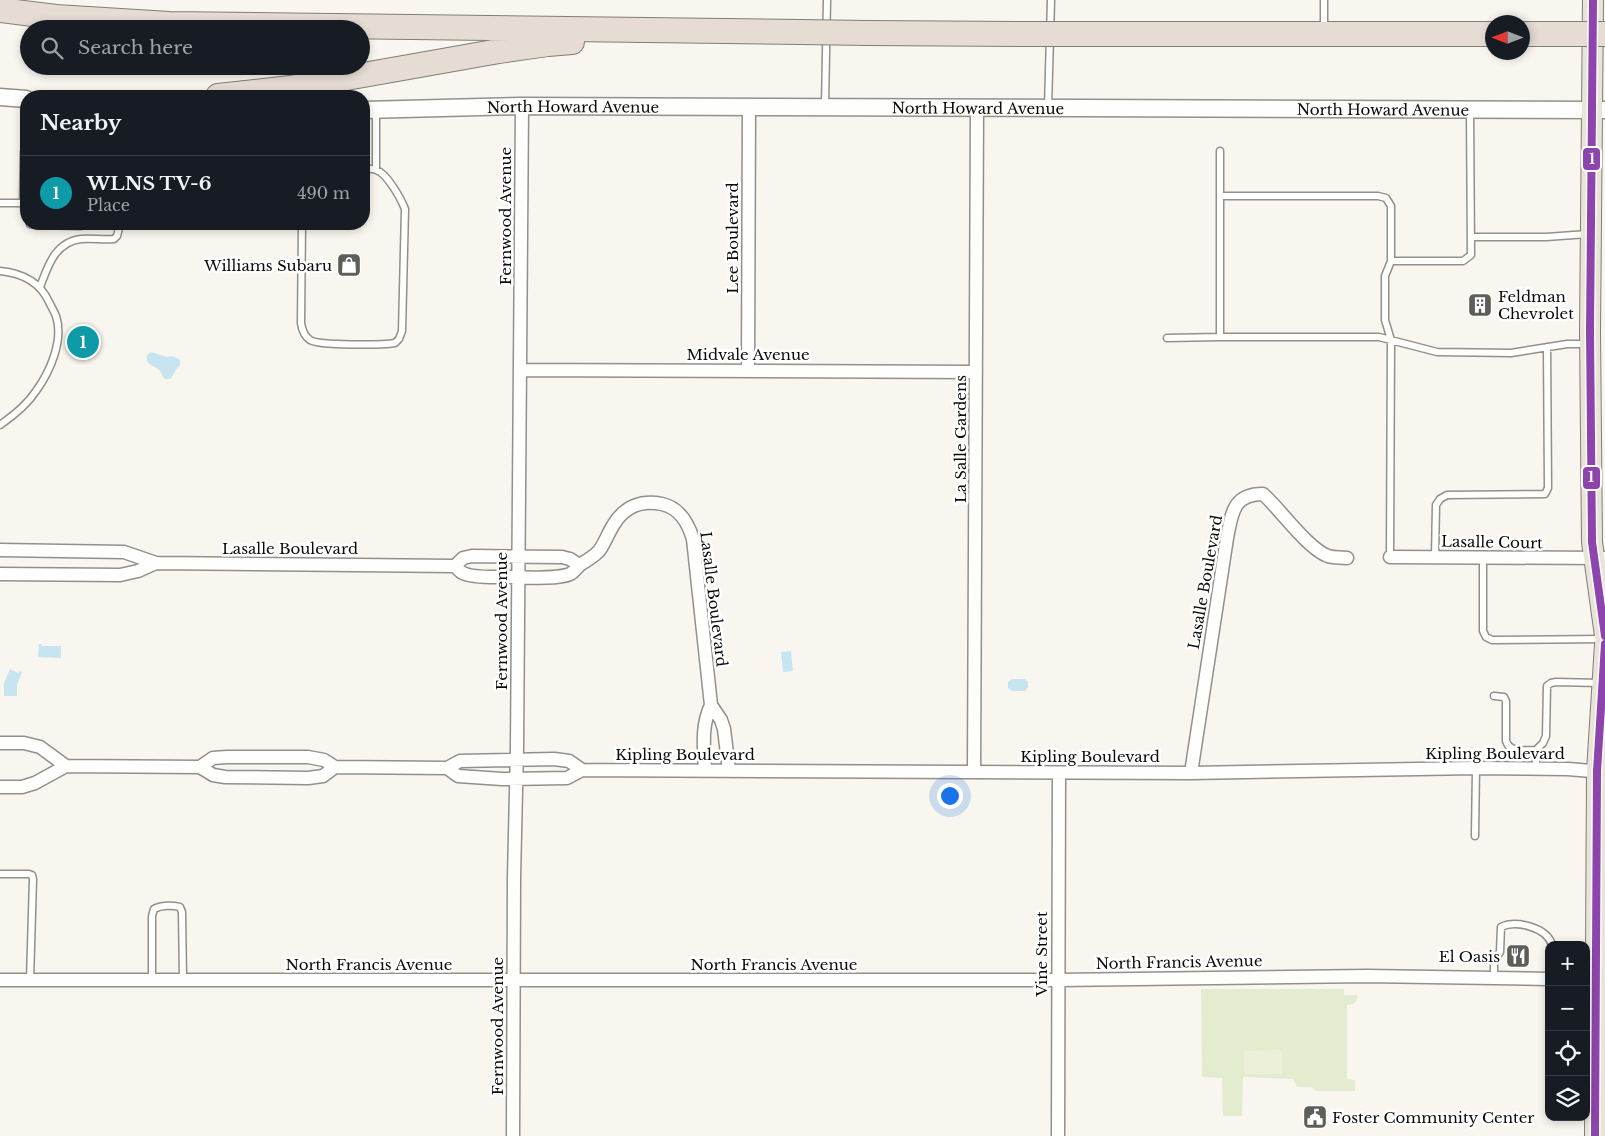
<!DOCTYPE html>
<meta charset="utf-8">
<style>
body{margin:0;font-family:"Libre Baskerville",serif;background:#242831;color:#f1f3f6}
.controls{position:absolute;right:15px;bottom:15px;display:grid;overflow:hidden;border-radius:10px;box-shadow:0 2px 8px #0003}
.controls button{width:45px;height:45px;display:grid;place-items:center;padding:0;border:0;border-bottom:1px solid #363941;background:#171b24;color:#f1f3f6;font:25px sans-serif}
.compass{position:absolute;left:1485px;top:15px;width:45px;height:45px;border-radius:50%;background:#171b24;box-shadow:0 2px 8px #0003;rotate:270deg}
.you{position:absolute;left:949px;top:795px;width:18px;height:18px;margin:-12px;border:4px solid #fff;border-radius:50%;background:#1a73e8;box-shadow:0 0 0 8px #1a73e833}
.badge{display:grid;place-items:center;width:32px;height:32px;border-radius:50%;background:#ea580c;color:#fff;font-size:16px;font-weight:700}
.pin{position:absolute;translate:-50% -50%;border:2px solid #fff;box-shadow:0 1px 5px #0006}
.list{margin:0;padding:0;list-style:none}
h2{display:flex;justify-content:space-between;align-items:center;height:65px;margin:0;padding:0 20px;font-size:21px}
h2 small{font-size:16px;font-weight:400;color:#9ea1a6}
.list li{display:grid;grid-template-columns:32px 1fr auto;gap:15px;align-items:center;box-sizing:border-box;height:75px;padding:0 20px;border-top:1px solid #363941}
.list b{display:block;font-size:19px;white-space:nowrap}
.list p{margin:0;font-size:16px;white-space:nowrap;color:#9ea1a6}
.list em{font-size:16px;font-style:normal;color:#9ea1a6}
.icon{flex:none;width:28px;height:28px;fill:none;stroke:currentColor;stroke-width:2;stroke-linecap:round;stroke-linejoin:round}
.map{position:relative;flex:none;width:1605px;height:1136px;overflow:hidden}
.search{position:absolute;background:#171b24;box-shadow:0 2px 8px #0003;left:20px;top:20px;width:350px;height:55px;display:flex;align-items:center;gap:12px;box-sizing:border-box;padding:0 18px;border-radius:28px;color:#9ea1a6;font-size:19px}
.panel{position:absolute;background:#171b24;box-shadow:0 2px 8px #0003;left:20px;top:90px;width:350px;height:140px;border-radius:20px}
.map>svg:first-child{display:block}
</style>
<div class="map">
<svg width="1605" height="1136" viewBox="0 0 1605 1136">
<rect width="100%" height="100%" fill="#f8f6ee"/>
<!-- green -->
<path fill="#e3eccf" d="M1201 989H1344V995H1358C1356 1003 1355 1004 1347 1005V1079L1355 1080V1091H1316L1311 1087H1297L1293 1079 1243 1077 1242 1116H1223L1222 1078 1202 1077Z"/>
<!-- pitch -->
<path fill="#ecf0d9" d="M1282 1050V1074H1244V1051Z"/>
<!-- water -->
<path fill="#c7e5f0" d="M151 352 167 357 173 356 180 360V365C175 370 174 375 170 379H165C163 377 162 374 160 371 154 364 145 367 147 355Z
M39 644H41L42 646H61V658L38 657Z
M791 651 793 671 783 672 781 652Z
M10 669 18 673 19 671 22 672 17 685V696H4V683Z
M1012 679H1025L1028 682V687L1025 691H1012L1008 688V682Z"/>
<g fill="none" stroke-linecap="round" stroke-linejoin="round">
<defs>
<path id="service" d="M1324 31V0
M825 106 827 0
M1048 107 1051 0
M376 169V111
M1220 196H1378L1386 198 1391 206V261L1385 276V320L1391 340 1390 557
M0 203H23L26 214
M23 203 24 152 26 147
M30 224 35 225 81 226 88 224
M302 224 301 323C302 330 304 336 310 340 319 346 383 345 395 343L399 339 402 331 405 209C401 199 387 173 376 170 373 168 367 169 364 169
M1471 237H1546L1588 234
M1391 261H1463L1471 255 1470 111
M0 271C21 273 40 282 49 302 51 306 54 311 56 316 64 340 50 372 36 391 27 405 13 416 0 425
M40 287C48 266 55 242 81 239 92 238 103 240 114 239L117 236 120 224
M1220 337H1379L1437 352 1511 353 1567 344H1587
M1167 338 1220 337V151
M1435 558 1436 505 1440 499 1447 495 1545 494 1548 488 1547 347
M1483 558V631L1486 637 1492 640 1604 639
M1494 696 1504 697 1506 701V741C1510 753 1525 750 1536 750
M1536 769V750L1543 743 1546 736 1547 686 1551 683 1556 682 1600 683
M1475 836 1476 768
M0 874H29L32 875 33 879 30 980
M1494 978V960L1500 952 1501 927C1516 920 1547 927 1552 945
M152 980V916L154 909C161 905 172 905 180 907L182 912 183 980"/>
<path id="minor" d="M520 370 976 372
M748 370 749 107
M0 550 124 552 156 563 455 566C457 568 460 572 463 573 472 578 495 577 505 577 521 577 556 580 570 574 574 572 577 567 581 564 588 560 593 557 599 551 605 543 608 533 614 524 625 506 642 500 662 504 680 508 688 523 693 539L711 705 721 720 724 729 729 770
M1390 557 1605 558
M455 566 463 558 472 556 562 557 570 559 579 565
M0 574 120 575 138 571 156 563
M0 743H24L40 747 66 766
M200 767 213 758 227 757H308L324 760 335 767 447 768 460 761 554 759 569 761 582 770
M447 768 458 776 502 779 567 778 582 770 1191 773 1476 768 1568 769 1603 772
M705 770C704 747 701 726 711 705
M974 771 977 108
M1191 773 1227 538C1232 513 1233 494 1263 494 1280 509 1308 549 1328 556 1333 558 1341 557 1347 558
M0 787H22L35 783 66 766 200 767 213 775 225 777 308 778 323 776 335 767
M0 980H1058L1367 976 1549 979
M513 1136 514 878 517 747 522 106
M1058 1136 1059 773"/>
<g id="tertiary">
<path d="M0 97 26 99"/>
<path id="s1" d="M364 110 522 106 1605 110"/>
</g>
<path id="primary" d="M1593 0 1590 331 1592 542 1605 636
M1595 1136 1597 771 1605 644"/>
<path id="motorway" d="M0 10 56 17 169 24 800 32
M868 33 1024 34
M1100 34H1492
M1522 34H1556
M218 96 290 88 499 51 548 44 572 42"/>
</defs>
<!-- service casing -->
<use href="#service" stroke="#91908d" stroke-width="9"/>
<!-- minor casing -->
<use href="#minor" stroke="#91908d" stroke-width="15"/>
<!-- tertiary casing -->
<use href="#tertiary" stroke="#91908d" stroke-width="19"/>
<!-- primary casing -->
<use href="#primary" stroke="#7e7e7a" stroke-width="22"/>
<!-- motorway casing -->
<use href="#motorway" stroke="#7e7e7a" stroke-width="26"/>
<!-- service -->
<use href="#service" stroke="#fefefc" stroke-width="6"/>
<!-- minor -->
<use href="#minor" stroke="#fefefc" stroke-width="12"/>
<!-- tertiary -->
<use href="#tertiary" stroke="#fefefc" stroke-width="16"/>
<!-- primary -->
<use href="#primary" stroke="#eae4d8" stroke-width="20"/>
<!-- motorway -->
<use href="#motorway" stroke="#e6dcd4" stroke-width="24"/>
<defs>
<path id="motorway-bridge" d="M800 32 868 33
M1024 34H1100
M1556 34H1605"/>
</defs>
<!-- motorway-bridge casing -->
<use href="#motorway-bridge" stroke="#7e7e7a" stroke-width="26" stroke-linecap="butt"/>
<!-- motorway-bridge -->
<use href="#motorway-bridge" stroke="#e6dcd4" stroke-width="24"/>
<defs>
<path id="bus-1" d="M1593 0 1590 331 1592 542 1605 636
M1595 1136 1597 771 1605 644"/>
</defs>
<!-- bus-1 casing -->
<use href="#bus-1" stroke="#fff" stroke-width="11"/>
<!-- bus-1 -->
<use href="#bus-1" stroke="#8e44ad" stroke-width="8"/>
</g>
<!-- icons -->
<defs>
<symbol id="shop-square" viewBox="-11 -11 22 22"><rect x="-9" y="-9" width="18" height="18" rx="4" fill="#5d5d5a" stroke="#fff"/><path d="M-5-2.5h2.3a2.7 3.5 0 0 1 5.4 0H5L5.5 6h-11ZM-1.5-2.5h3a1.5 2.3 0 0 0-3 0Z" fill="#fff"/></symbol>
<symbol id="building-square" viewBox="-11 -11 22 22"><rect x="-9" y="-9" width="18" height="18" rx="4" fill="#5d5d5a" stroke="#fff"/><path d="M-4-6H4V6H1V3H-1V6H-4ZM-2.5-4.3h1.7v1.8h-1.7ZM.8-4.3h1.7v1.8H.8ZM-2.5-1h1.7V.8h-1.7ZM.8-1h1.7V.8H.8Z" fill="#fff"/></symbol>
<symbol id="restaurant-square" viewBox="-11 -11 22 22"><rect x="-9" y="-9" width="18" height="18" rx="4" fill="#5d5d5a" stroke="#fff"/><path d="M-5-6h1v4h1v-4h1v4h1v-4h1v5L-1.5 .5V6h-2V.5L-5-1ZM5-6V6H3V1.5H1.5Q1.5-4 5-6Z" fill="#fff"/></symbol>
<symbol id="civic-square" viewBox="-11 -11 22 22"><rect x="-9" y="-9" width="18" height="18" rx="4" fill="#5d5d5a" stroke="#fff"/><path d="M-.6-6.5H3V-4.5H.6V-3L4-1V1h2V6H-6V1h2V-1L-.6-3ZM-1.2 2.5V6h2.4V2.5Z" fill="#fff"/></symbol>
</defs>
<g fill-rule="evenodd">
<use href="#shop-square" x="335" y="251" width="28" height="28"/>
<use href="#building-square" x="1466" y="291" width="28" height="28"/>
<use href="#restaurant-square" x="1504" y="942" width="28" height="28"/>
<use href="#civic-square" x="1301" y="1103" width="28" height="28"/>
</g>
<g text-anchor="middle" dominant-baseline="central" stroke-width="5" stroke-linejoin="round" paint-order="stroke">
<!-- street labels -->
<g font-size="15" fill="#0a0a0a" stroke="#fff">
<text stroke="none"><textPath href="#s1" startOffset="209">North Howard Avenue</textPath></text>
<text stroke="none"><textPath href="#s1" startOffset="614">North Howard Avenue</textPath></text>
<text stroke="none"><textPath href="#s1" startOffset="1019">North Howard Avenue</textPath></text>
<text transform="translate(505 216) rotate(-90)">Fernwood Avenue</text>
<text transform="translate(732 238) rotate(-90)">Lee Boulevard</text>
<text x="748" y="354">Midvale Avenue</text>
<text transform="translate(960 439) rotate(-90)">La Salle Gardens</text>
<text transform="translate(1492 542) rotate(1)">Lasalle Court</text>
<text x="290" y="548">Lasalle Boulevard</text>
<text transform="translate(1205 582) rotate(-80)">Lasalle Boulevard</text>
<text transform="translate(714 599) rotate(83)">Lasalle Boulevard</text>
<text transform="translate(501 621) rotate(-90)">Fernwood Avenue</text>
<text x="1495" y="753">Kipling Boulevard</text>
<text x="685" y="754">Kipling Boulevard</text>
<text x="1090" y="756">Kipling Boulevard</text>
<text transform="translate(1041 954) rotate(-90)">Vine Street</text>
<text transform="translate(1179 962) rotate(-1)">North Francis Avenue</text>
<text x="369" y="964">North Francis Avenue</text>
<text x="774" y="964">North Francis Avenue</text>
<text transform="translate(497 1026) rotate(-90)">Fernwood Avenue</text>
</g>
<!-- poi labels -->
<g font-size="15" fill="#0a0a0a" stroke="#fff" text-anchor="end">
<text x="332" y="265">Williams Subaru</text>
<text x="1498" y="296" text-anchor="start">Feldman<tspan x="1498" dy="17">Chevrolet</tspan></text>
<text x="1500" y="956">El Oasis</text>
<text x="1332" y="1117" text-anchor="start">Foster Community Center</text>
</g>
</g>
<g stroke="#fff" stroke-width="2">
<rect x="1582" y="147" width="19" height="24" rx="5" fill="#8e44ad"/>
<rect x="1582" y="466" width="19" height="24" rx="5" fill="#8e44ad"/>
</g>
<g font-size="14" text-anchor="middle" font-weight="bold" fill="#fff">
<text x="1592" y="164">1</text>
<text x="1591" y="482">1</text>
</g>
</svg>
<div class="controls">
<button>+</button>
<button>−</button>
<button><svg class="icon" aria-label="locate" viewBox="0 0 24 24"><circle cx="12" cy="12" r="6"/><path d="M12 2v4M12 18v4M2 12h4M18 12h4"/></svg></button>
<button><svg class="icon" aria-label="layers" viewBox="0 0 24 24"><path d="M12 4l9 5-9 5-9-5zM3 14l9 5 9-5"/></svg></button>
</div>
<svg class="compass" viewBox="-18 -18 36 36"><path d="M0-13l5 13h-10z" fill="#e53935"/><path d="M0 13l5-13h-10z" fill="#9ea1a6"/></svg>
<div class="you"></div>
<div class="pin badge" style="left:83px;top:342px;background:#0f9aa8">1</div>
<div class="search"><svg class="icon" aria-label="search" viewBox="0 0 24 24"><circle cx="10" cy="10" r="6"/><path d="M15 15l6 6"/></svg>Search here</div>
<section class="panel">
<h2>Nearby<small></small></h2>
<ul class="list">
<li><span class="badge" style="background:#0f9aa8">1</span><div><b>WLNS TV-6</b><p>Place</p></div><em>490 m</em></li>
</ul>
</section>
</div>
